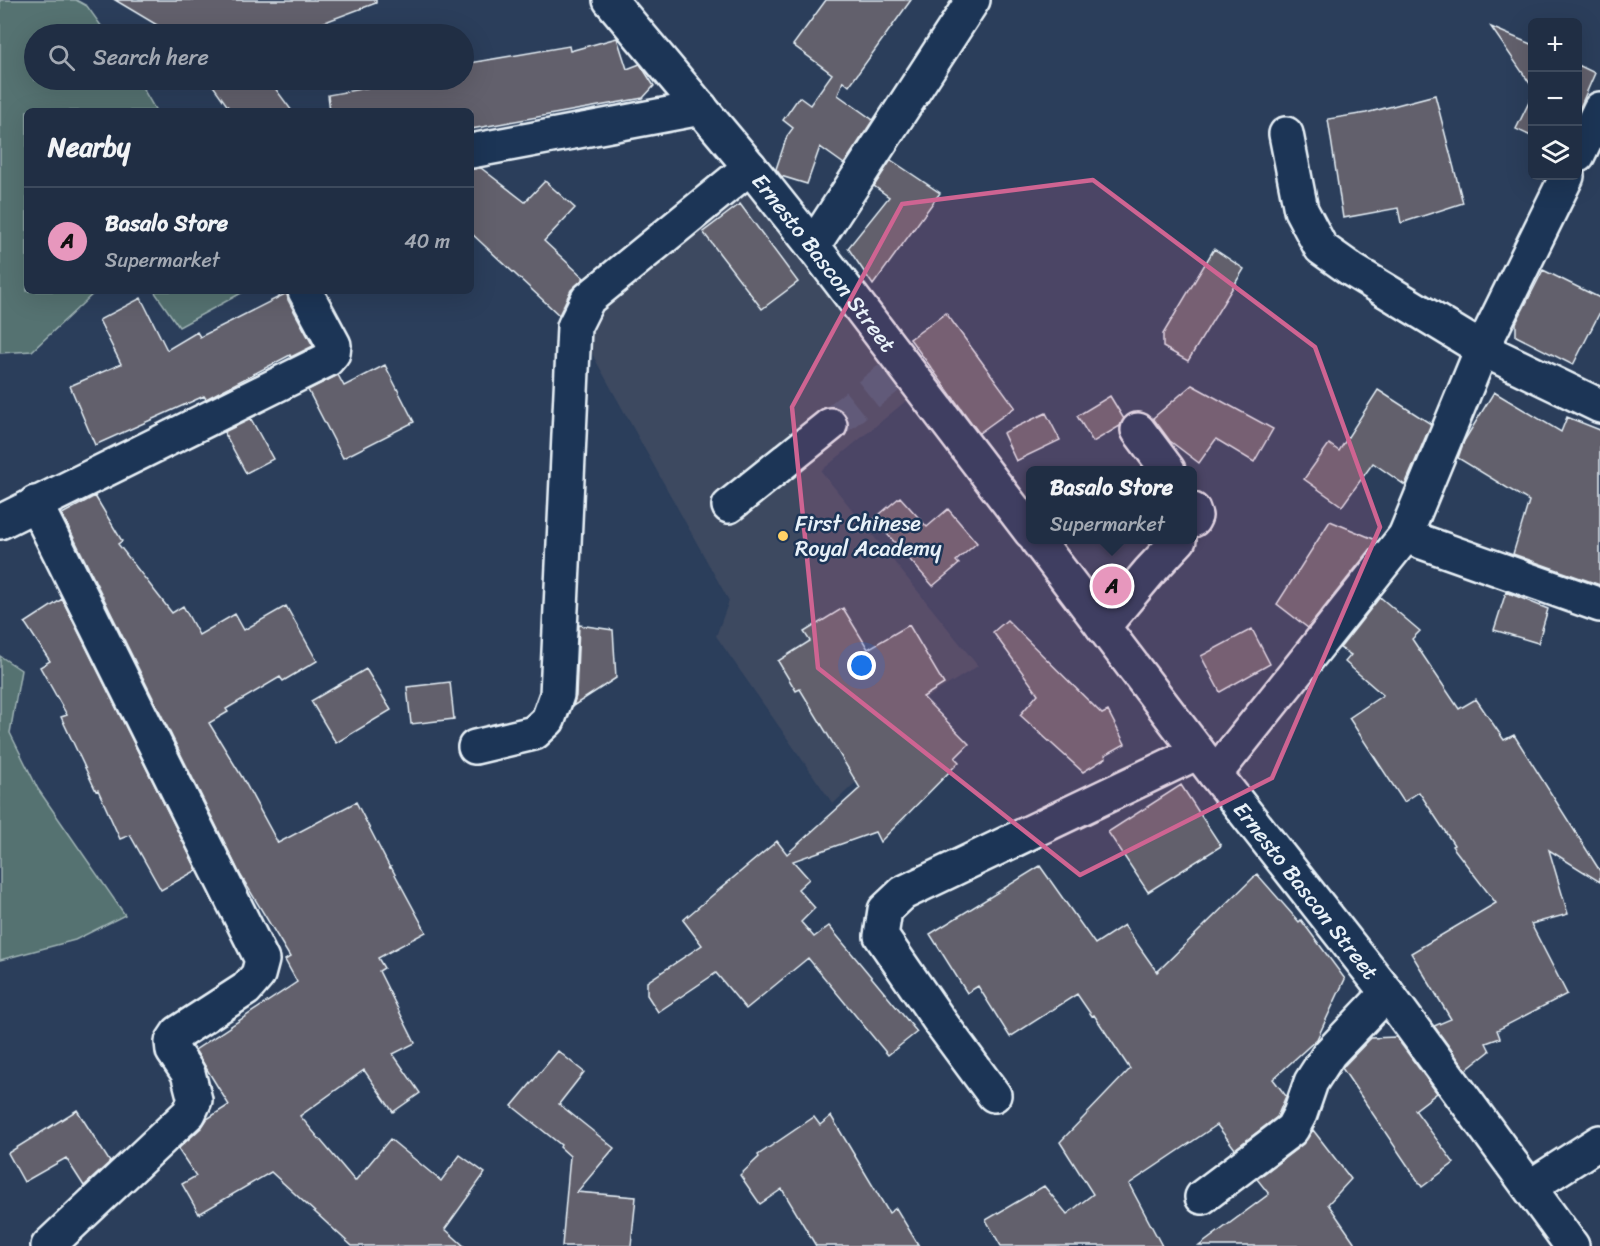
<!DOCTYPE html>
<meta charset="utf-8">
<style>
body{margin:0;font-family:Sriracha,sans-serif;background:#28364b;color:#f1f3f6}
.controls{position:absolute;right:18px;top:18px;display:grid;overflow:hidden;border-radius:9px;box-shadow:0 6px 24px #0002}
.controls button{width:54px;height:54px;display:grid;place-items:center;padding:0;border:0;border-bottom:2px solid #3d4a5d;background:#202e44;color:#f1f3f6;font:30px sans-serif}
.you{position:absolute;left:862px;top:666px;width:21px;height:21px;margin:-15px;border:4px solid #fff;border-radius:50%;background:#1a73e8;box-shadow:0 0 0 9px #1a73e833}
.badge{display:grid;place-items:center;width:39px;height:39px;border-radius:50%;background:#e797bd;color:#111;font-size:20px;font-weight:700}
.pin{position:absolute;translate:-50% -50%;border:3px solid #fff;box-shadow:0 2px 6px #0006}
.popup{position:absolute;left:1026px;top:466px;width:171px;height:78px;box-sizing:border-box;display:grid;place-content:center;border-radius:9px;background:#202e44;filter:drop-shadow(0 2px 4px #0005);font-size:20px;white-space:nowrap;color:#a2a8b2}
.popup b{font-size:22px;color:#f1f3f6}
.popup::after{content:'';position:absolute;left:50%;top:100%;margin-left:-12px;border:12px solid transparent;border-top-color:#202e44}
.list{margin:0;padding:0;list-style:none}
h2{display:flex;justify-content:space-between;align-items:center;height:78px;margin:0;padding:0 24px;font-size:26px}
h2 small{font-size:20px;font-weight:400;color:#a2a8b2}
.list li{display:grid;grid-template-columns:39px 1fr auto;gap:18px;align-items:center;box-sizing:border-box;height:108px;padding:0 24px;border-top:2px solid #3d4a5d}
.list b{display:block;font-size:22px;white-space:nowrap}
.list p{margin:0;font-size:20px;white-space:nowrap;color:#a2a8b2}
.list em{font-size:20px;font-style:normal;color:#a2a8b2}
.icon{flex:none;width:33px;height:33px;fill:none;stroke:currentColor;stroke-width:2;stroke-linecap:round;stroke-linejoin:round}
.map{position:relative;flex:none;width:1600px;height:1246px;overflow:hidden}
.search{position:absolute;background:#202e44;box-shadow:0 6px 24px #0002;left:24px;top:24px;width:450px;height:66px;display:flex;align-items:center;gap:15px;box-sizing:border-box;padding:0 21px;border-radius:33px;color:#a2a8b2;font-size:22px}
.panel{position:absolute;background:#202e44;box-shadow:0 6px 24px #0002;left:24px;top:108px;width:450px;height:186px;border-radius:9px}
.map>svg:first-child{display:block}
</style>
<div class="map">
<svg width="1600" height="1246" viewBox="0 0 1600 1246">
<rect width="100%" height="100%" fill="#2b3e5b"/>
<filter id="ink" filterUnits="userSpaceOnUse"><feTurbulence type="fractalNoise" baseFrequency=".0167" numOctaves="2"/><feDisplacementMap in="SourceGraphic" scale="12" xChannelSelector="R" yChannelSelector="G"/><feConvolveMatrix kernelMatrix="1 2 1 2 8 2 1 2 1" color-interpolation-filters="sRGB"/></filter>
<g filter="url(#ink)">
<!-- built -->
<path fill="#3c4860" d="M742 186 912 396 821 471 978 666 882 726 895 745 833 804 716 636 729 601 586 343 602 305Z"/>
<!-- green -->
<path fill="#547271" stroke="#9eb2b4" stroke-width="1.5" d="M0 0H76L87 6 107 34H34V80H138L156 111H27V291H102L95 292 32 351 0 353Z
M154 291H245L179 327Z
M0 656 21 670 10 733 38 789 125 915 75 940 0 960Z"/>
<!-- building -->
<path fill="#62616c" stroke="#e8f1f8" stroke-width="1.5" d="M115 0H376V3L293 34H172Z
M826 0H911L849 86 843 81 838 95 873 120 844 164 820 147 807 184 781 176 776 169 787 136 793 128 783 120 799 97 810 105 832 74 793 45Z
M1491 27 1533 45V88Z
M617 38 627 69 640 64 654 86 643 98 471 129V111H330L328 95 410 80H464V64L569 46 570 51Z
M1578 65 1595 73 1578 112Z
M209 80H269L292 111H231Z
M1533 94V137L1516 129Z
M1435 95 1463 203 1401 223 1398 208 1343 218 1328 119 1366 113Z
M891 160 940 193 873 285 848 248 889 197 874 186Z
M481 168 525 202 545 181 575 208 544 241 584 278 571 290 559 315 471 233V169Z
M740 204 798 282 762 309 703 232Z
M1214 249 1244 269 1188 361 1163 347V334Z
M1543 270 1600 298V312L1573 365 1516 336V323Z
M287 293 288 300 313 346 291 357 290 355 206 399 204 396 95 445 70 386 121 364 99 320 141 298 167 350 197 332 200 337Z
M946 313 1015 407 979 433 910 339Z
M385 365 414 422 343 458 308 390 338 375 344 386Z
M1192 385 1273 429 1254 462 1216 439 1199 463 1170 441 1153 418Z
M1378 390 1431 424 1405 485 1373 463 1342 506 1304 479 1329 444 1339 451Z
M1494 392 1561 432 1567 417 1600 430V585L1513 554 1529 501 1458 458 1464 441Z
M1110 396 1124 419 1120 426 1093 442 1077 416Z
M1046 413 1060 440 1016 461 1003 433Z
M251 419 273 459 246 473 224 432Z
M95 496 122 541 118 544 172 613 183 606 199 635 235 614 244 630 286 606 317 661 283 681 280 677 226 709 228 712 209 723 242 777 278 843 356 802 390 868 391 867 426 932 378 958 384 968 379 971 415 1043 393 1054 420 1093 393 1112 364 1070 300 1116 355 1181 390 1139 441 1181 460 1155 485 1173 445 1229 464 1246H352L271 1172 199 1214 182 1184 196 1176 178 1149 202 1127 207 1119 229 1105 195 1050 297 982 285 960 290 957 241 876 62 514Z
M900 497 927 527 948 509 977 543 956 561 959 564 933 586 874 519Z
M1330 521 1376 540 1373 546 1308 628 1277 604Z
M1506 592 1548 609 1538 643 1494 630Z
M1380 597 1420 631 1412 639 1459 709 1476 699 1504 740 1514 735 1600 871V882L1549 850 1568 914 1531 924 1567 994 1497 1030 1500 1038 1486 1043 1490 1051 1466 1070 1434 1026 1451 1019 1411 953 1496 903 1452 846 1454 845 1419 792 1404 802 1349 718 1383 695 1345 662 1351 655 1340 648Z
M62 599 197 870 161 890 130 835 120 839 98 790 96 791 61 717 67 715 40 667 50 661 25 623Z
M843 608 868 649 909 625 944 684 923 697 969 744 955 758 959 762 880 842 875 832 793 861 809 879 798 889 815 908 801 922 814 937 829 926 917 1032 888 1055 808 958 746 1009 716 973 658 1012 647 995V982L702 945 683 920 777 841 787 854 860 788 800 689 796 691 778 661 810 641 804 632Z
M1007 620 1102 714 1108 711 1125 744 1105 755 1106 758 1083 772 1020 715 1038 694 993 632Z
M579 625 613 630 616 678 573 706 576 696Z
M1252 629 1270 664 1220 692 1201 656Z
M366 669 391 710 336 743 311 701Z
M450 682 454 719 411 724 407 687Z
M1181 785 1221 846 1148 892 1108 832Z
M1040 866 1095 944 1124 925 1157 972 1257 874 1299 922 1301 920 1345 979 1317 1039 1273 1079 1286 1096 1277 1117 1235 1149 1217 1125 1129 1184 1162 1246H1001L986 1220 1044 1186 1067 1214 1093 1194 1060 1142 1130 1069 1094 1015 1092 1016 1077 994 1010 1037 978 986 967 993 930 934Z
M1396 1037 1437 1093 1415 1110 1454 1163 1422 1187 1342 1068 1371 1038Z
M558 1051 584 1072 559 1104 614 1148 577 1192 636 1197 631 1246H562L570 1156 560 1147 561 1145 512 1106Z
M77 1110 110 1162 84 1186 66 1158 24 1182 8 1153Z
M831 1116 889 1213 896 1208 919 1246H816L782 1189 760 1204 740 1175 759 1157 758 1155 814 1117 820 1125Z
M1313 1130 1351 1179 1328 1204 1357 1246H1199L1269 1194 1257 1179 1303 1144Z"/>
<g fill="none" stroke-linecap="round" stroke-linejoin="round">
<!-- minor-tunnel -->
<path stroke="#475973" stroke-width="33" stroke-dasharray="33 16" stroke-linecap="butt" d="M830 425 904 366"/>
<defs>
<g id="minor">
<path id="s1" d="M610 0 750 167 813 246 1031 532"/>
<path d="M1286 134 1301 210 1321 248 1352 270 1482 349 1600 406"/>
<path d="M471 151 701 108"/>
<path d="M1578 155 1600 109"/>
<path d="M813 246 973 0"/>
<path d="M1138 430 1168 470"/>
<path d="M35 503 262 960 258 975 246 989 178 1033 172 1042 173 1051 188 1073 195 1100 189 1113 48 1246"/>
<path d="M729 506 830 425"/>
<path d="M1193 510 1195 516 1193 520"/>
<path d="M0 522 327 360 333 353 334 345 305 291"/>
<path d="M1405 536 1600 605"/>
<path id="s2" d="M1037 540 1215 774 1387 993 1572 1246"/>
<path d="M1103 627 1149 572 1179 540"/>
<path d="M475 747 534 733 548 720 557 695 574 327 588 299 750 167"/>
<path d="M1215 774 1405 536 1482 349 1567 176"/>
<path d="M994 1095 941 1023 881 936 885 910 903 893 1198 752"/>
<path d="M1530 1187 1600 1142"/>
<path d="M1202 1197 1292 1129 1300 1114 1311 1082 1329 1054 1387 993"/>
</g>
</defs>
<!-- minor casing -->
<use href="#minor" stroke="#e8f1f8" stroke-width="38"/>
<!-- minor -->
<use href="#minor" stroke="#1d3557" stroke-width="33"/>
</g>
</g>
<!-- marked area -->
<path fill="#cf6492" fill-opacity="0.2" stroke="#cf6492" stroke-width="4.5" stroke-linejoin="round" d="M1093 180 1315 347 1380 527 1272 778 1080 875 818 668 792 407 902 204Z"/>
<!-- markers -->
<circle fill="#ffd166" stroke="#1d3557" stroke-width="2" cx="783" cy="536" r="6"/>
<g text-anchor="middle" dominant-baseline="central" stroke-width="5" stroke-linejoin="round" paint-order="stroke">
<!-- street labels -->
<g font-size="22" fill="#e8f1f8" stroke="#1d3557">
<text stroke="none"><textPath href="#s1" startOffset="339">Ernesto Bascon Street</textPath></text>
<text stroke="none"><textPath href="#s2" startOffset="442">Ernesto Bascon Street</textPath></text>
</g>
<!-- poi labels -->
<g font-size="22" fill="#e8f1f8" stroke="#1d3557" text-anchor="start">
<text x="795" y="523">First Chinese<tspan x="795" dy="25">Royal Academy</tspan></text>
</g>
</g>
</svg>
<div class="controls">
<button>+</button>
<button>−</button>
<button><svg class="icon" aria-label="layers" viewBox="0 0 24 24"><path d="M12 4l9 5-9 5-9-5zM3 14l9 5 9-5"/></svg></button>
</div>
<div class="you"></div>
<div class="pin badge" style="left:1112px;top:586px">A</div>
<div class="popup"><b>Basalo Store</b>Supermarket</div>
<div class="search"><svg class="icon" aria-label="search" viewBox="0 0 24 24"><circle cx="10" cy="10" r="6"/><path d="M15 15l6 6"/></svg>Search here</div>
<section class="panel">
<h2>Nearby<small></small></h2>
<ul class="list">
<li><span class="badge">A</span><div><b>Basalo Store</b><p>Supermarket</p></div><em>40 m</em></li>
</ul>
</section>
</div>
